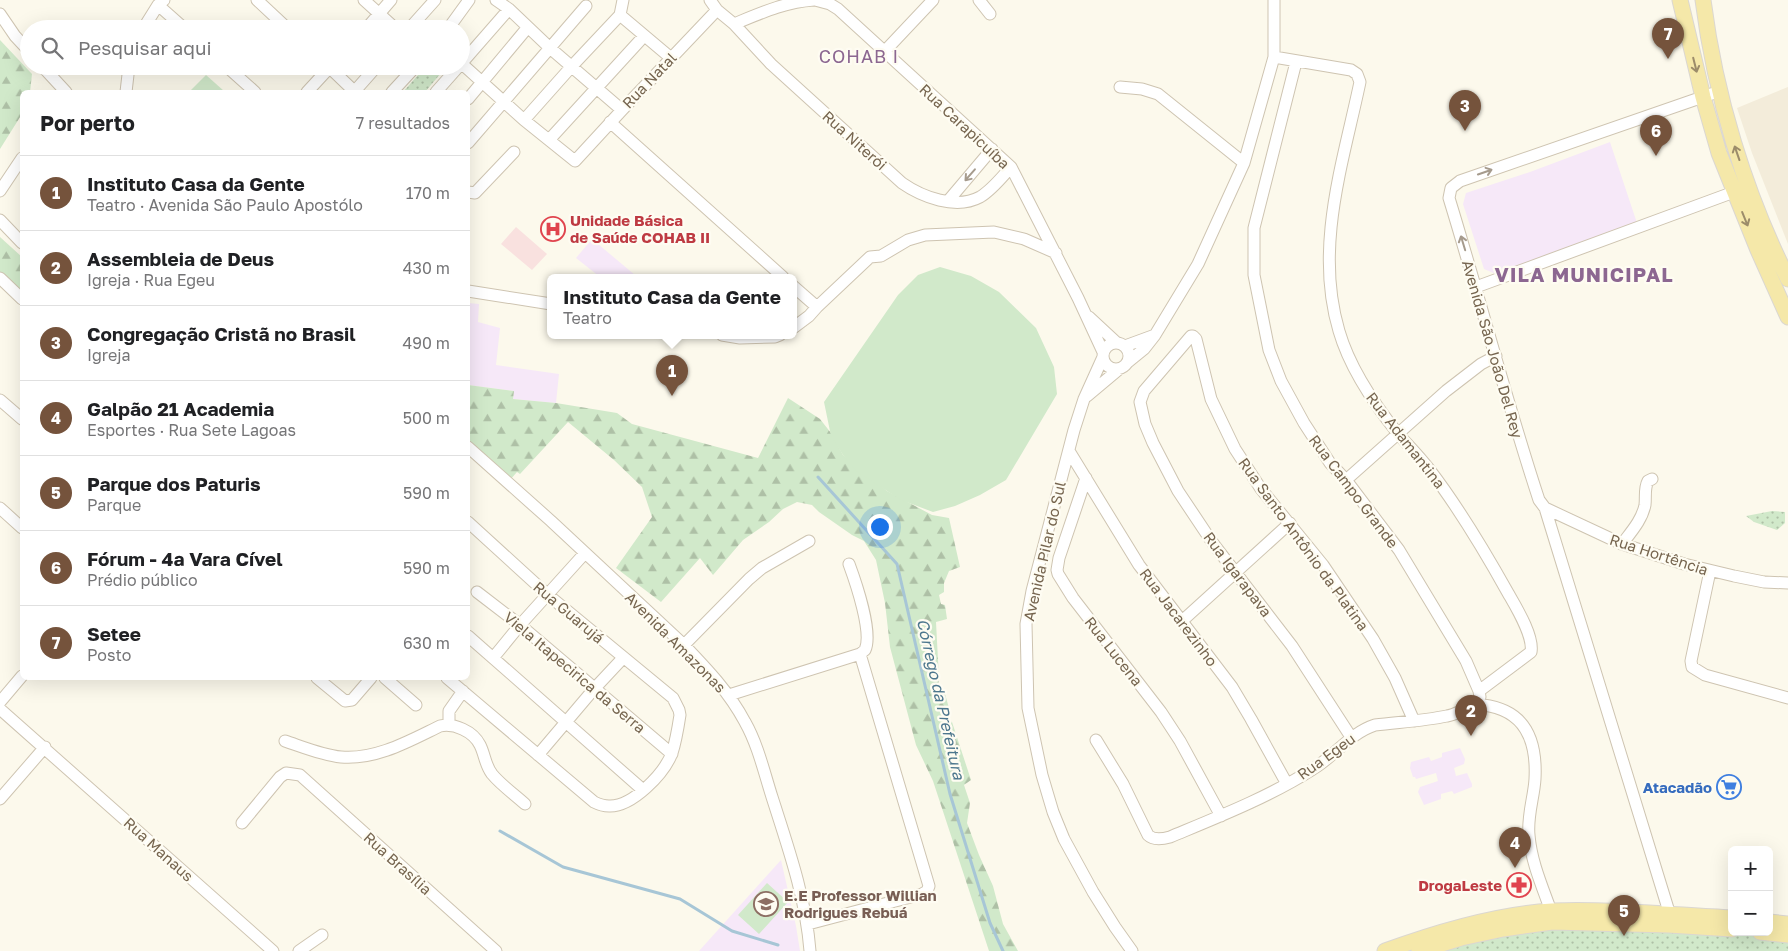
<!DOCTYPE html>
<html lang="pt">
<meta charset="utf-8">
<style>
body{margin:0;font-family:"Golos Text",sans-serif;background:#f6f6f6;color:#202124}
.controls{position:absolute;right:15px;bottom:15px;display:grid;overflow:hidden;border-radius:8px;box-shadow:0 5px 20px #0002}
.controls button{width:45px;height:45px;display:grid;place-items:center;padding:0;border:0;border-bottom:1px solid #e0e0e0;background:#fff;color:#202124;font:25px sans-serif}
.you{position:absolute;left:879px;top:526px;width:18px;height:18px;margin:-12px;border:4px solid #fff;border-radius:50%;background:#1a73e8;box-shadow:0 0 0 8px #1a73e833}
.badge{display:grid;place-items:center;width:32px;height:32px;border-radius:50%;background:#75533c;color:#fff;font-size:16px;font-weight:700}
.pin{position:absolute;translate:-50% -41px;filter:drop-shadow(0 1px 2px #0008)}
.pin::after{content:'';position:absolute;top:26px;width:18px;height:15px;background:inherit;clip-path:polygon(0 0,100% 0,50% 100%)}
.popup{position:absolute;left:547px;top:274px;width:250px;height:65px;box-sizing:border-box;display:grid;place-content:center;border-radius:8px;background:#fff;filter:drop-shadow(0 1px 4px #0005);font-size:16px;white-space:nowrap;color:#757577}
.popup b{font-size:19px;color:#202124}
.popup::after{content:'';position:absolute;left:50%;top:100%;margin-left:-10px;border:10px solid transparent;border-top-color:#fff}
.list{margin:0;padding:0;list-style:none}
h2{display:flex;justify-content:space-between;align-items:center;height:65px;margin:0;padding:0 20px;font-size:21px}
h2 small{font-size:16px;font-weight:400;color:#757577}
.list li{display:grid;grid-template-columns:32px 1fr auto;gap:15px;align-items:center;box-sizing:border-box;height:75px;padding:0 20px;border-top:1px solid #e0e0e0}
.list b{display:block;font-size:19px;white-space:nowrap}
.list p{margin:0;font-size:16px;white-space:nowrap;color:#757577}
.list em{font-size:16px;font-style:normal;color:#757577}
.icon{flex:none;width:28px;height:28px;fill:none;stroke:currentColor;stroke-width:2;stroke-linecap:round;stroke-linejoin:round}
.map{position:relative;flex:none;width:1788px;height:951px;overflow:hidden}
.search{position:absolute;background:#fff;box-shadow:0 5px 20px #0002;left:20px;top:20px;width:450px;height:55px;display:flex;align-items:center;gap:12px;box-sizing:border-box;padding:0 18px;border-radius:28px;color:#757577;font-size:19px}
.panel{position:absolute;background:#fff;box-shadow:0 5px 20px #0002;left:20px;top:90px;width:450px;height:590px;border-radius:8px}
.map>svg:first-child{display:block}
</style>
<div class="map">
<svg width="1788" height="951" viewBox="0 0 1788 951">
<defs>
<pattern id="forest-firs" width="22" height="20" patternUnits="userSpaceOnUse" patternTransform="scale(1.25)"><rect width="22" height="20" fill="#d1e9ca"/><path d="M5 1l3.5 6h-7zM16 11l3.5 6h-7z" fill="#aec0a6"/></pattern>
<pattern id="park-dots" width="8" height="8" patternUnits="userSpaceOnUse" patternTransform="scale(1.25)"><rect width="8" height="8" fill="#d1e9ca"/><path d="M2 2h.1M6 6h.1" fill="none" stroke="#aec0a6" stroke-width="1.8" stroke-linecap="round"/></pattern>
</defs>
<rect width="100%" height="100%" fill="#fcf9ec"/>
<!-- residential -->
<path fill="#f3ecda" d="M1788 87V244L1752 153 1737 108Z"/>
<!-- education -->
<path fill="#f6e8f8" d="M1610 142 1637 223 1496 274 1484 269 1463 204 1466 193 1530 172Z
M592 239 635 275 633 277H600L576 258Z
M468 303 479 304 478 322 500 328 496 365 559 374 556 403 513 399 514 391 468 385Z
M1460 748 1465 759 1464 764 1454 768 1456 776 1467 773 1472 784V787L1454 794 1452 791 1441 794V799L1424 805 1418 792 1420 787 1438 781 1436 773 1416 779 1415 777H1413L1410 768 1411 762 1429 757 1431 761 1442 757V753Z
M781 860 796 926 800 951H699Z"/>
<!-- medical -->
<path fill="#f9e1df" d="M516 227 547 254 532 270 501 244Z"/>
<!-- forest -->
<path fill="url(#forest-firs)" d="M0 40 32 74 30 92H22V114L0 149Z
M0 237 22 257V297L0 278Z
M468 385 514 391 513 399 556 403 617 413 632 424 758 458 788 398 820 419 831 433 843 455 887 491 932 515 949 518 960 567 949 571 944 583V592L939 595 941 604 945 605 947 619 936 622 939 679 938 685 940 691 944 690 950 712 942 715V718L952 722 971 780 964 785 970 803 967 823 979 855 993 886 1003 924 1018 951H989L933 781 916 745 890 647 885 603 876 560 864 541 852 535 819 512 812 505 797 502 783 509 769 522 743 540 713 575 700 558 661 602 616 568 652 517 642 487 614 460 568 422 520 474 517 472 510 480 468 441Z"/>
<!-- park -->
<path fill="url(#park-dots)" d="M426 66H447L425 92H403Z
M1772 511 1785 512V523L1777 530 1754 522 1746 516Z
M1622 924 1788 939V951H1430L1529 930Z"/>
<!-- garden -->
<path fill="#d1e9ca" d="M206 75 224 91 222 92H189Z
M940 267 971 276 999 292 1036 328 1054 367 1057 394 1006 480 980 495 955 506 933 512 901 500 856 471 843 455 831 436 824 402 898 295 918 275Z
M767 883 788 902 759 934 738 915Z"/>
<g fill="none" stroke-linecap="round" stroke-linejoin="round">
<!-- stream -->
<path stroke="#a7c6d6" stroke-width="3" d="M818 477 897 564 950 794 990 923 1003 951
M500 831 563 867 680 899 732 931 778 945"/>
<defs>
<path id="minor" d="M257 0 288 29
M364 0 396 29
M496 0 509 9 550 48 622 110
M623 0 620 15 671 58
M815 0 830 4 838 9 1011 167 1078 298 1103 352
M979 0 990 14
M158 5 185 29
M717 10 734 24 771 64 902 183C922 197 956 210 980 197 992 190 1002 177 1011 167
M0 14 15 36 29 51
M734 24C761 13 785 2 814 0
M143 29 158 5 164 0
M366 29 391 0
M409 29 435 0
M448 29 469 0
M884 52 933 0
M1274 57 1351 70 1357 74 1360 82C1343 163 1314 248 1339 331 1350 369 1374 404 1399 435 1409 446 1420 457 1429 469 1459 508 1484 550 1508 593 1516 607 1534 636 1531 652L1479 691
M1296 62 1254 228V275L1269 350 1281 381 1304 423 1330 463 1346 480 1399 550 1466 661 1479 691 1480 697
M461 63 524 120 575 161 622 110 717 10 710 0
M461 64 509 9
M42 66 66 92
M226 66 255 92
M328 66 355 92
M1120 87 1142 89 1158 94 1244 163
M1720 91 1460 181 1451 188 1449 198C1480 299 1506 400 1539 500L1545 508 1622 544 1684 564 1734 576 1764 582 1788 583
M126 92 129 66
M307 92 331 66
M354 92 377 66
M392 92 416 66
M436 92 459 66
M468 99 528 27
M524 120 572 66 620 15
M610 122 783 277
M549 140 644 36
M468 143 586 6
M0 191 22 158
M468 192 475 193 514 152
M948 201 992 149
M0 220 22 243
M0 278 22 299
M793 286 817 307
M1476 287 1734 192
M468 291 551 304
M1089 317 1117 343
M793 328 809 316 817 307 870 257 881 256 908 240 925 235 994 232 1024 239 1056 253
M722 335 740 338 775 337 780 335
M1103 356a13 13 0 1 1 26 0a13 13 0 1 1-26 0Z
M1125 346 1155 335
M1103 357 1084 399 1074 430 1032 591 1026 624 1028 708 1042 775 1053 812 1064 839 1093 892 1115 927 1132 951
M1128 362 1144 349 1155 335 1198 264 1244 163 1274 57V0
M1087 396 1118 370
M0 400 22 419
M468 447 551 521 684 645C707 669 729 692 745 722 758 745 764 772 772 797 788 847 806 898 810 951
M1069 451 1139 565 1232 687 1251 719 1287 784
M1086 478 1059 558 1057 570 1058 574 1073 598 1161 712 1180 741 1221 816
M1346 480 1446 391 1481 364 1496 356
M0 508 22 528
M1545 508 1670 915
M1622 544C1631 532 1642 520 1645 505 1646 497 1644 488 1648 481L1652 479
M1710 571 1691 661 1692 667 1705 675 1788 698
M477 592 520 625 672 754
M1182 621 1290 523
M468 636 643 790
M684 645 749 579 762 568 809 541
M493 658 520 625 585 553
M317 678 345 701 352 700 371 678
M385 678 416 705
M447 678 594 802C598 804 604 806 609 806 632 807 664 774 672 753 676 741 678 728 680 715L679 710 673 698 548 595 468 522
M729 695 860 654 865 650C873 633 856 583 849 564
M0 702 22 676
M0 709 273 951
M449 724V711L463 691
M1351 737 1292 646 1212 542 1178 491 1153 443 1145 424 1140 402 1144 391 1191 336H1193L1196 339 1211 399 1235 449 1261 489 1323 565 1373 639 1395 678 1414 721
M1096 740 1123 784 1148 835C1154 841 1163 839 1170 837 1218 817 1269 797 1313 769 1335 756 1350 733 1375 725 1399 722 1423 721 1447 716 1458 714 1471 704 1483 705 1525 710 1537 740 1535 779 1534 797 1527 816 1529 835 1531 861 1542 886 1551 911
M285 741C303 747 322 755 341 757 376 760 409 741 440 726 454 723 473 731 480 745 485 755 485 765 492 774 501 785 514 794 525 804
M538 755 594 689 623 658
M0 799 45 747
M242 823 280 777 286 773 300 775 496 951
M808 924 922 894 927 891 929 886 860 654
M299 951 322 935"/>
<path id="major" d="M1680 0 1703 97 1719 153 1758 250 1788 317
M1703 0C1715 95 1745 194 1788 279
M1769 922 1788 924
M1760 932 1788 935
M1385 951C1437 932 1497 914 1552 911 1612 909 1672 915 1732 918
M1419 951 1461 938 1503 929 1552 922 1669 925 1732 929"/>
</defs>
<!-- minor casing -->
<use href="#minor" stroke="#cec4b1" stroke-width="13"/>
<!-- major casing -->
<use href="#major" stroke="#dbd7d1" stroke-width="17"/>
<!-- minor -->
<use href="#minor" stroke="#fff" stroke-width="11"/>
<!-- major -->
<use href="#major" stroke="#f5e8a9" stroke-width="15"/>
</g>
<!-- one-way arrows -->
<defs><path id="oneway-shaft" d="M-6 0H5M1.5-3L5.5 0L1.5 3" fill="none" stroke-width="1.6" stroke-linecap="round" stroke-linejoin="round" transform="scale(1.25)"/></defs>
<g stroke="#9c8c6a">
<use href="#oneway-shaft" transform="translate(1695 65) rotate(76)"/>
<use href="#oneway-shaft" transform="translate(1737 153) rotate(-109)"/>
<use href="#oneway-shaft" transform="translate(1745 219) rotate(68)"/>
</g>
<g stroke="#a69b8d">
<use href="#oneway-shaft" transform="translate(1485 172) rotate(-19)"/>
<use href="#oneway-shaft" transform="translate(970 175) rotate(131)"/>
<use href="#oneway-shaft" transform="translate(1463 243) rotate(-107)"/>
</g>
<!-- icons -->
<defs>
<symbol id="hospital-ring" viewBox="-11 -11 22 22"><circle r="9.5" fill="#fefcf2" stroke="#e0444e" stroke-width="1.5"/><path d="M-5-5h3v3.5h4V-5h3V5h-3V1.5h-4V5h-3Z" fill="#e0444e"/></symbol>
<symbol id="supermarket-ring" viewBox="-11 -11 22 22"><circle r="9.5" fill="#fefcf2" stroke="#3f7fe0" stroke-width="1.5"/><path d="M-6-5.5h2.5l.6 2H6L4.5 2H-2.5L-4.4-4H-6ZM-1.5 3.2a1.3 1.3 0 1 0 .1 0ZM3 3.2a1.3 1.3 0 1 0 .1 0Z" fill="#3f7fe0"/></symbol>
<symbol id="pharmacy-ring" viewBox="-11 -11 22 22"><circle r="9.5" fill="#fefcf2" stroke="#e0444e" stroke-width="1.5"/><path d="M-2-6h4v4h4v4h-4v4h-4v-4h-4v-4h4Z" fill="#e0444e"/></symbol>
<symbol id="school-ring" viewBox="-11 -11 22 22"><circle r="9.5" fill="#fefcf2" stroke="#8d6e63" stroke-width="1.5"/><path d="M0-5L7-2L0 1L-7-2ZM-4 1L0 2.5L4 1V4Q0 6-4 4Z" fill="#8d6e63"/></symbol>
</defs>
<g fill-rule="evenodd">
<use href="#hospital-ring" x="539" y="215" width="28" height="28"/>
<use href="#supermarket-ring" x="1715" y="773" width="28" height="28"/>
<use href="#pharmacy-ring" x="1505" y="871" width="28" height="28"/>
<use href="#school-ring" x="752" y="890" width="28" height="28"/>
</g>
<g text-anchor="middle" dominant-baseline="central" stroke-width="4.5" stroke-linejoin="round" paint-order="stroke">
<!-- street labels -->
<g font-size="15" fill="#76654f" stroke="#fefcf2">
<text transform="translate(649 80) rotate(-46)">Rua Natal</text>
<text transform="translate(965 126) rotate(43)">Rua Carapicuíba</text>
<text transform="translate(855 140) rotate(42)">Rua Niterói</text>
<text transform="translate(1493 349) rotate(74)">Avenida São João Del Rey</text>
<text transform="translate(1406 440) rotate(52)">Rua Adamantina</text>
<text transform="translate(1354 491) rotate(53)">Rua Campo Grande</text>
<text transform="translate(1304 544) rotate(54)">Rua Santo Antônio da Platina</text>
<text transform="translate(1044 551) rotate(-77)">Avenida Pilar do Sul</text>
<text transform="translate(1659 554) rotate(18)">Rua Hortência</text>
<text transform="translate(1238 574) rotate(53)">Rua Igarapava</text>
<text transform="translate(569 612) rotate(40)">Rua Guarujá</text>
<text transform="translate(1179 617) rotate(53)">Rua Jacarezinho</text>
<text transform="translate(676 642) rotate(45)">Avenida Amazonas</text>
<text transform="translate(1114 651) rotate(52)">Rua Lucena</text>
<text transform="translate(575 672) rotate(40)">Viela Itapecirica da Serra</text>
<text transform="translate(1326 756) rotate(-36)">Rua Egeu</text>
<text transform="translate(159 849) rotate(42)">Rua Manaus</text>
<text transform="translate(398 863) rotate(42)">Rua Brasília</text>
</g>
<!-- health labels -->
<g font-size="15" font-weight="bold" fill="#be3a42" stroke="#fefcf2" text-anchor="start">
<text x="570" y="220">Unidade Básica<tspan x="570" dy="17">de Saúde COHAB II</tspan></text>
<text x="1502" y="885" text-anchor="end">DrogaLeste</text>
</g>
<!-- shop labels -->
<g font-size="15" font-weight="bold" fill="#366cbe" stroke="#fefcf2" text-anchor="end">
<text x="1712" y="787">Atacadão</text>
</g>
<!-- education labels -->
<g font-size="15" font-weight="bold" fill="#785e54" stroke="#fefcf2" text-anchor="start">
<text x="784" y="895">E.E Professor Willian<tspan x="784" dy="17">Rodrigues Rebuá</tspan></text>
</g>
<!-- water labels -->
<g font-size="16" font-style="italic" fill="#4d778e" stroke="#fefcf2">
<text transform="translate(941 699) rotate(77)">Córrego da Prefeitura</text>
</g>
<!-- quarter labels -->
<g font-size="18" letter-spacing="1" fill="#8c6791" stroke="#fefcf2">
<text x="859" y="56">COHAB I</text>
</g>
<!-- district labels -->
<g font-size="20" font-weight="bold" letter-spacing="1" fill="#8c6791" stroke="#fefcf2">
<text x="1584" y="274">VILA MUNICIPAL</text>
</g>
</g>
</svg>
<div class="controls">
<button>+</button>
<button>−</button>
</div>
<div class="you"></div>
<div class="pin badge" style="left:672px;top:396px">1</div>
<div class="popup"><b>Instituto Casa da Gente</b>Teatro</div>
<div class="pin badge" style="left:1471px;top:736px">2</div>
<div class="pin badge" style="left:1465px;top:131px">3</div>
<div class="pin badge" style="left:1515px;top:868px">4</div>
<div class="pin badge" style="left:1624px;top:936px">5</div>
<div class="pin badge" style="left:1656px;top:156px">6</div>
<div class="pin badge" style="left:1668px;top:59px">7</div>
<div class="search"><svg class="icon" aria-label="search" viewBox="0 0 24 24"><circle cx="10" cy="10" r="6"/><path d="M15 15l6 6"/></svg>Pesquisar aqui</div>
<section class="panel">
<h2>Por perto<small>7 resultados</small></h2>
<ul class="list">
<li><span class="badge">1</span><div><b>Instituto Casa da Gente</b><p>Teatro · Avenida São Paulo Apostólo</p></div><em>170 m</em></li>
<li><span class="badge">2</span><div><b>Assembleia de Deus</b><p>Igreja · Rua Egeu</p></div><em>430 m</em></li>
<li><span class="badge">3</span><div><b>Congregação Cristã no Brasil</b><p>Igreja</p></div><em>490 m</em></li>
<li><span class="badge">4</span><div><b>Galpão 21 Academia</b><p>Esportes · Rua Sete Lagoas</p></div><em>500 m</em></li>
<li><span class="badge">5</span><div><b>Parque dos Paturis</b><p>Parque</p></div><em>590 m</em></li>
<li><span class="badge">6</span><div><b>Fórum - 4ª Vara Cível</b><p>Prédio público</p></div><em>590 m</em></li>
<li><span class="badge">7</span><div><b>Setee</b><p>Posto</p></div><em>630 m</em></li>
</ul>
</section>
</div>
